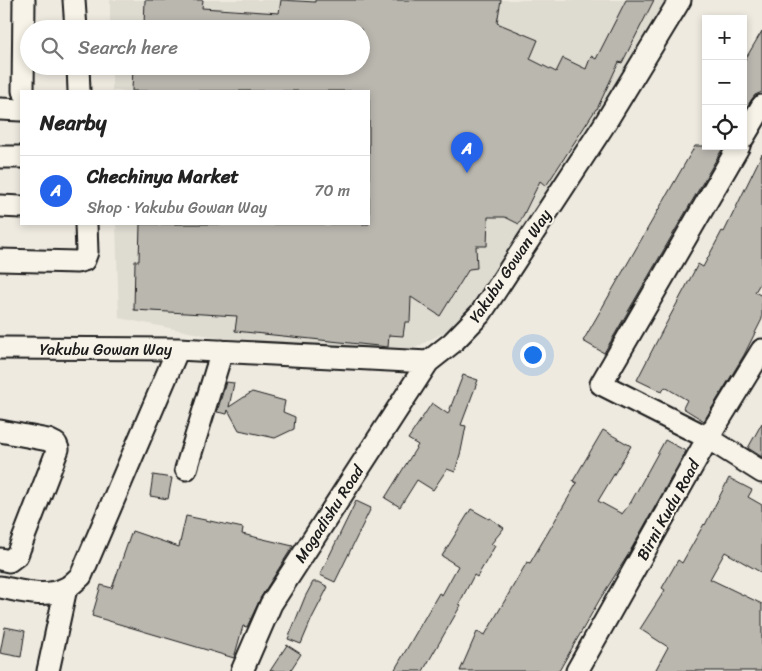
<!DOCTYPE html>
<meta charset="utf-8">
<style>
body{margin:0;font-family:Sriracha,sans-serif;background:#f2f2f2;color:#222}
.controls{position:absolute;right:15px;top:15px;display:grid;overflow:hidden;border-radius:0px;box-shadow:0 2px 8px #0003}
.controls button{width:45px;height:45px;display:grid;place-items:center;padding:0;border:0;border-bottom:1px solid #e0e0e0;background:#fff;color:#222;font:25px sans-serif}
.you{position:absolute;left:532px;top:354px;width:18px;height:18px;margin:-12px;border:4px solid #fff;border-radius:50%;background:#1a73e8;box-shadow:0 0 0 8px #1a73e833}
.badge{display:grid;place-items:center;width:32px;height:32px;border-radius:50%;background:#2563eb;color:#fff;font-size:16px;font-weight:700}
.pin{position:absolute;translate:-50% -41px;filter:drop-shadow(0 1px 2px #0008)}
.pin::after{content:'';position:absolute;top:26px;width:18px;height:15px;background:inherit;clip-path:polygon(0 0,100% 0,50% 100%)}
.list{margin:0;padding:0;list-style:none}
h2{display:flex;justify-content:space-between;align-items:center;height:65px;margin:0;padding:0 20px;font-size:21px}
h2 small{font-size:16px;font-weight:400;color:#767676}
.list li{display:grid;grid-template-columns:32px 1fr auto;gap:15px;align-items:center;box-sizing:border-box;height:70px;padding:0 20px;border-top:1px solid #e0e0e0}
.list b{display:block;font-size:19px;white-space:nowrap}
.list p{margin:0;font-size:16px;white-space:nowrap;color:#767676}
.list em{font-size:16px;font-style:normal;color:#767676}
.icon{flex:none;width:28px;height:28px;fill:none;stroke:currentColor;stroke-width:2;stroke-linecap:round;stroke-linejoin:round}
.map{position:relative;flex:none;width:762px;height:671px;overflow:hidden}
.search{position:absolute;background:#fff;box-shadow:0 2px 8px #0003;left:20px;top:20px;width:350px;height:55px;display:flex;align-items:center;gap:12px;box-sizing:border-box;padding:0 18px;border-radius:28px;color:#767676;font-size:19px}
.panel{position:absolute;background:#fff;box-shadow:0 2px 8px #0003;left:20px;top:90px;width:350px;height:135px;border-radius:0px}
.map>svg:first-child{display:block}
</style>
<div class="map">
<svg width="762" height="671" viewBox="0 0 762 671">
<rect width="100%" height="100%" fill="#eeeae0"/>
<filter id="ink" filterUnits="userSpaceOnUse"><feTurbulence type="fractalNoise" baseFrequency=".02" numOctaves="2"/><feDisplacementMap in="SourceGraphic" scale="10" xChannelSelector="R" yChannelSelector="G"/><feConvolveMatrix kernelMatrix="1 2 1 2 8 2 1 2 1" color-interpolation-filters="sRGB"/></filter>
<g filter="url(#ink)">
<!-- built -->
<path fill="#dedbd1" d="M110 0H669L600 122 473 303 452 328 398 357 255 345 119 318 116 224H369V91H112V66H361V29H110Z"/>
<!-- building -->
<path fill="#bab7af" stroke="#1c1c1c" d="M145 0H203L202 8 279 13 281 0 315 2V0H501L497 23 538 40 530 59 556 72 563 58 586 69 591 56 596 59 626 0H654L622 63 619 62 597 109H596L546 186 540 181 519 224 505 217H488L487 246H476L477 268 469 269 440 316 411 297 410 322H405L403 336 389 335 388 347 235 331 237 316 134 310 135 261H139L140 224H369V91H132L133 66H361V29H328L311 26V29H248L223 27V29H196L144 25Z
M762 31V92L755 95 752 99 743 113V63Z
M695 146H724L604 353 583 341Z
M762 154V280L755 292 762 296V319L744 355 704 421 683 408 687 400 665 387 662 392 637 380 660 335 698 264 703 267 722 231 724 232Z
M463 375 478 380 461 425 466 426 461 451 455 472 447 469 433 490 417 480 400 507 385 498 418 445 408 439 432 403 448 414Z
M226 382 234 383 229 407 252 392 285 401 283 412 295 417 294 429 275 438 239 430 228 410 227 414 217 412Z
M762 423V457L748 448Z
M603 430 631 446 598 501 622 514 631 502 665 440 686 451 628 555 600 599 559 671H460L477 632 485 635 527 562 530 563 577 483 573 481Z
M153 475 172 478 168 499 150 496Z
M729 478 752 490 748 497 762 505V573L725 552 710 579 762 604V671H655L668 647 640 629 665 590 662 588 678 560 682 563 704 524 705 525Z
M356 501 371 508 335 582 320 575Z
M471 509 489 519 490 518 504 528 491 544 495 546 477 577 474 575 459 604 461 605 423 671H394L439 593 442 595 458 566 442 556Z
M186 516 243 528 242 534 293 546 261 597 247 627 243 626 234 658 92 616 101 585 112 588 132 531 179 547Z
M313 582H319L328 587 312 618 301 644 288 639 305 597Z
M5 627 25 631 21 657 0 653Z
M287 645 301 654 290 671H270Z"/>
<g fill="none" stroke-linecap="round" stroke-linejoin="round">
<defs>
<path id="minor" d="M74 0 76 29
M78 66 79 91
M23 91 24 0
M0 109 21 110
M743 138 762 106
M739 146 601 384 708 438 762 472
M0 157H21
M0 206 21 207
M0 260 77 262 84 260 87 252 86 224
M0 348 178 349 428 362 452 343 481 313 604 125 680 0
M0 431 48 440 56 444 58 449 17 555 9 561 0 559
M186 469 222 351
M0 587C21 591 45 599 66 588 71 586 76 580 81 576L178 349
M48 671 66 588
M242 671 271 604 428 362
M577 671 708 438 762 350"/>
</defs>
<!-- minor casing -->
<use href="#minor" stroke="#1c1c1c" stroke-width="25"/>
<!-- minor -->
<use href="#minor" stroke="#f7f3e8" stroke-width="21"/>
</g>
</g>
<g text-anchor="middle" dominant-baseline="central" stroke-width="4" stroke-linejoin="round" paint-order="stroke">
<!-- street labels -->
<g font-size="16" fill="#1c1c1c" stroke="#f7f3e8">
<text transform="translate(510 266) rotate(-56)">Yakubu Gowan Way</text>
<text x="106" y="349">Yakubu Gowan Way</text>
<text transform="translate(668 510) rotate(-61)">Birni Kudu Road</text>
<text transform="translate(329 514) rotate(-57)">Mogadishu Road</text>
</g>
</g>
</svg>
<div class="controls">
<button>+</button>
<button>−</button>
<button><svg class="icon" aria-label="locate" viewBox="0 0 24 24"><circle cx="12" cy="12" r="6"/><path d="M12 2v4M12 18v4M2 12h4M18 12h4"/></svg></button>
</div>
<div class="you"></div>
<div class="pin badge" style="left:467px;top:173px">A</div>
<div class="search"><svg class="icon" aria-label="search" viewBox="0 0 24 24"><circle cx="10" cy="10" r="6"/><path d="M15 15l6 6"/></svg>Search here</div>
<section class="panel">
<h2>Nearby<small></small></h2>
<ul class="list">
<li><span class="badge">A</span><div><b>Chechinya Market</b><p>Shop · Yakubu Gowan Way</p></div><em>70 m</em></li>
</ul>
</section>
</div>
